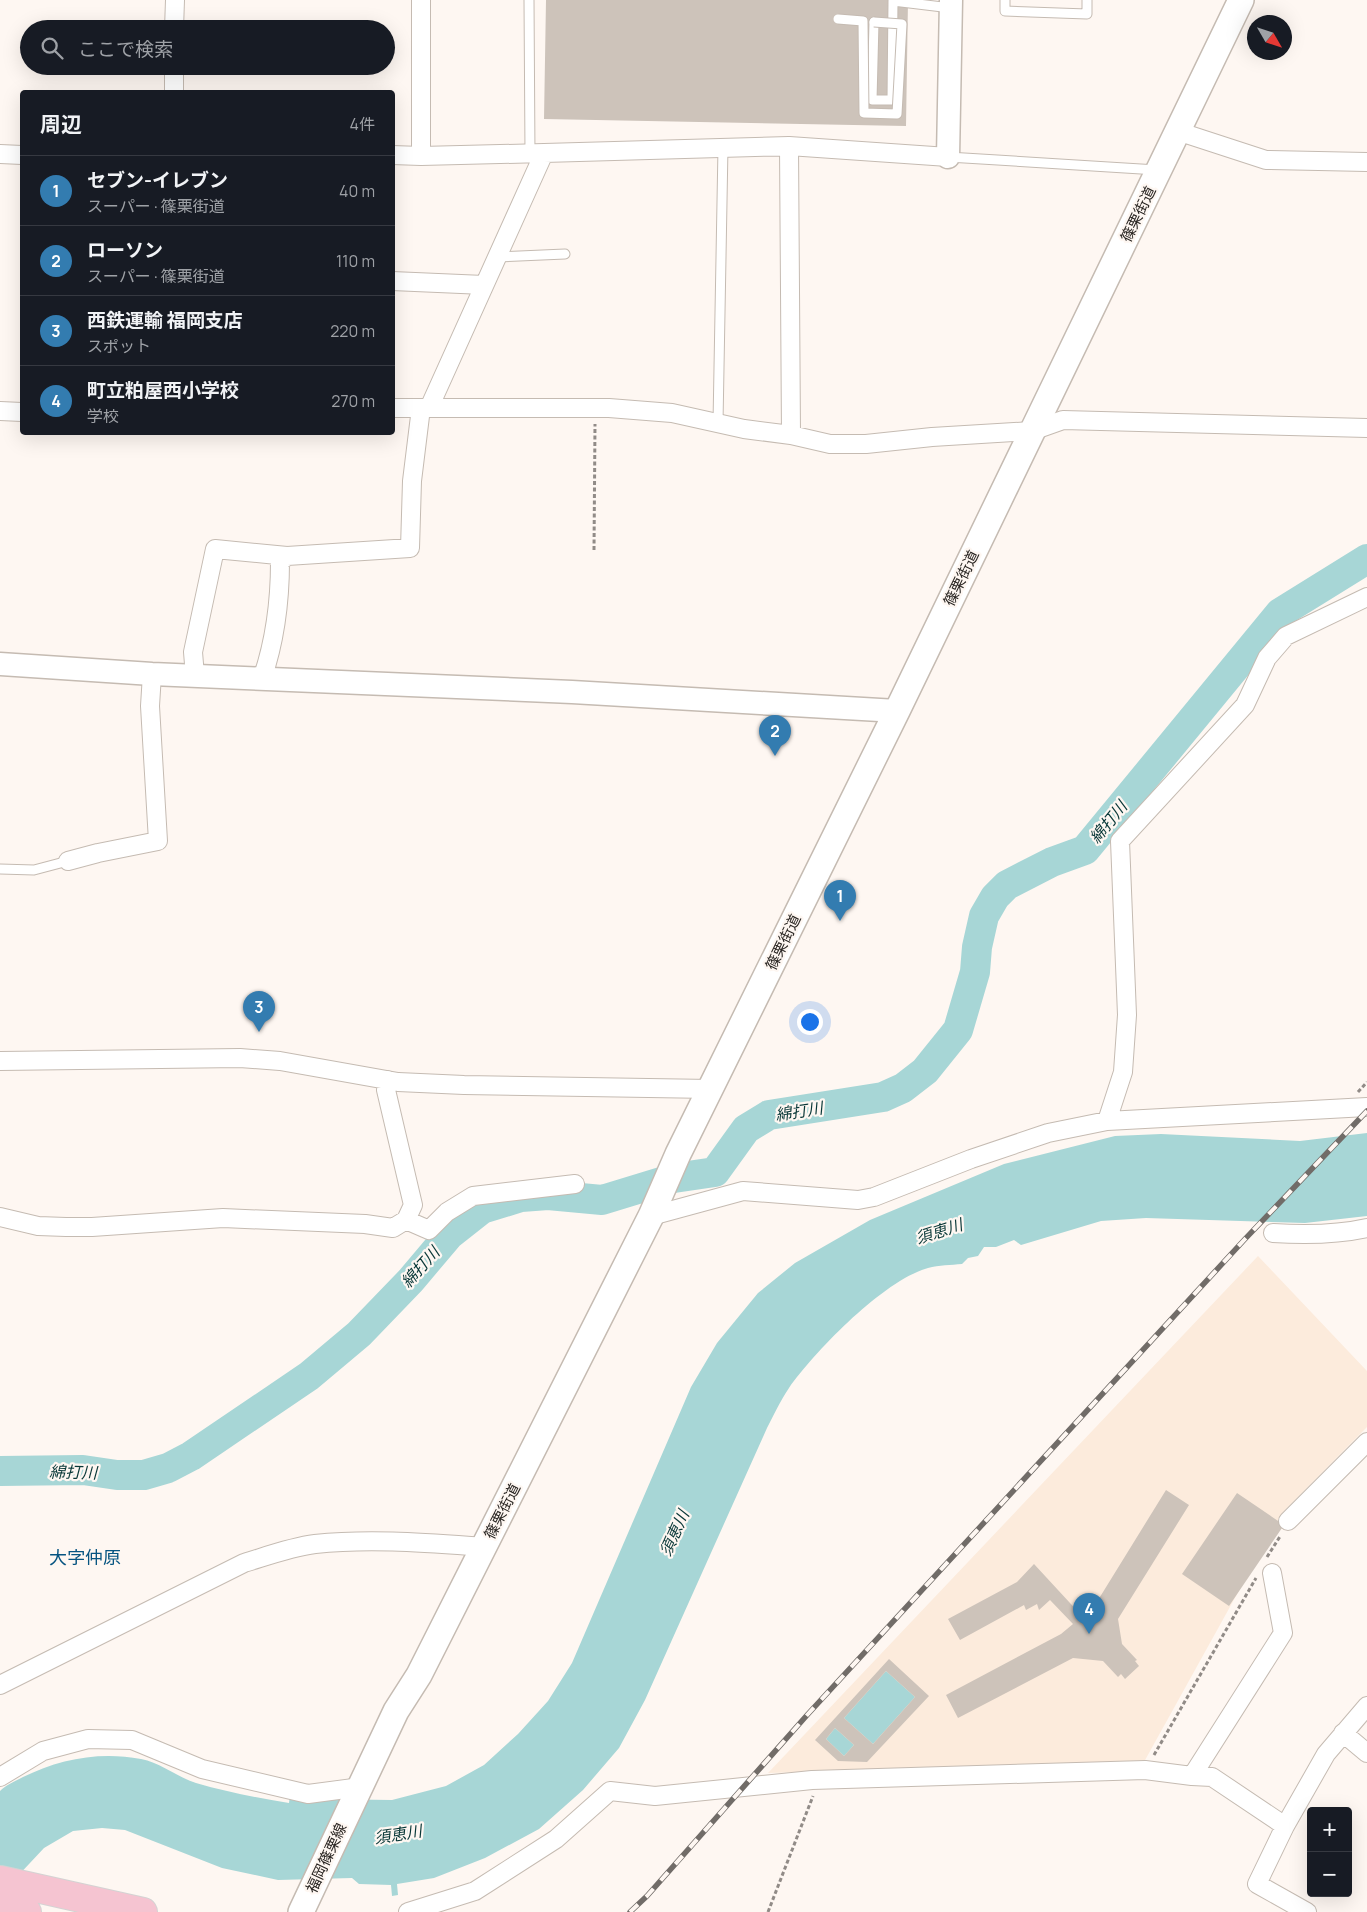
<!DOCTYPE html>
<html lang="ja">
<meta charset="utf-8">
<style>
body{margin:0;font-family:Manrope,"Noto Sans JP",sans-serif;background:#242831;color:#f1f3f6}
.controls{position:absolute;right:15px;bottom:15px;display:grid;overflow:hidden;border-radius:5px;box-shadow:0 5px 20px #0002}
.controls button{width:45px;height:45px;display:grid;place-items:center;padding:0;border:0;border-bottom:1px solid #363941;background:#171b24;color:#f1f3f6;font:25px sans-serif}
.compass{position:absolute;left:1247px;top:15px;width:45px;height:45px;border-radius:50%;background:#171b24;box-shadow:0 5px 20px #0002;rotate:129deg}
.you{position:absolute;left:809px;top:1021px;width:18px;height:18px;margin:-12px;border:4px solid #fff;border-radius:50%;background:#1a73e8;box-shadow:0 0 0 8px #1a73e833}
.badge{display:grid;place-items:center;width:32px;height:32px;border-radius:50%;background:#337cb0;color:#fff;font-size:16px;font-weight:700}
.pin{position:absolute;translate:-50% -41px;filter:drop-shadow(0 1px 2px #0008)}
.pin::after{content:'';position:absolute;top:26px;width:18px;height:15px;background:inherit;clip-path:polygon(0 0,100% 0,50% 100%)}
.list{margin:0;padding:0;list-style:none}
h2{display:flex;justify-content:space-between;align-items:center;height:65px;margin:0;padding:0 20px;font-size:21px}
h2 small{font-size:16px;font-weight:400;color:#9ea1a6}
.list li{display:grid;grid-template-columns:32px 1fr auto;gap:15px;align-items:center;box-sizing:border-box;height:70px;padding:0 20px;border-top:1px solid #363941}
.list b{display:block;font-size:19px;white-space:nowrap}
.list p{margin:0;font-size:16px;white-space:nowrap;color:#9ea1a6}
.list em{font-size:16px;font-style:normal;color:#9ea1a6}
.icon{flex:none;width:28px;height:28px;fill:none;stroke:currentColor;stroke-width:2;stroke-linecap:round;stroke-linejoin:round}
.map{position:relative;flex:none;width:1367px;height:1912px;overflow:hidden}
.search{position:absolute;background:#171b24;box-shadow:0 5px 20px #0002;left:20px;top:20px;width:375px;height:55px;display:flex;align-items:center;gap:12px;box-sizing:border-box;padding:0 18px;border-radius:28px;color:#9ea1a6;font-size:19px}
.panel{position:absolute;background:#171b24;box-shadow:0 5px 20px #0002;left:20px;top:90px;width:375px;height:345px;border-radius:5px}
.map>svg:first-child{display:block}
</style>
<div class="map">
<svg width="1367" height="1912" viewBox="0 0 1367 1912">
<rect width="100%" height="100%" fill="#fef7f2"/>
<!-- built -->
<path fill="#fcebdc" d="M1258 1256 1367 1371V1427L1282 1513 1144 1762 768 1773Z"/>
<!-- water -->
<path fill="#a7d6d6" d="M1367 1133V1216L1305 1223 1146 1218 1101 1221 1021 1245 1014 1240 996 1247H984L978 1256 968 1258 962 1264C951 1265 939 1265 928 1268 884 1280 815 1351 789 1388 780 1401 774 1415 767 1428L645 1700 619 1748 583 1790 539 1829 485 1858 434 1878 397 1884 398 1895 392 1896 391 1885 359 1884 352 1878 278 1880 222 1868 125 1830 102 1828 73 1831 44 1848 0 1895V1791C6 1785 14 1782 23 1777 59 1759 100 1751 141 1759 161 1763 177 1777 196 1783 227 1792 258 1798 289 1803L290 1795 319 1799 392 1800 446 1786 484 1765 518 1734 548 1701 572 1663 691 1387 717 1343 758 1293 795 1263 870 1220 1004 1164 1115 1136 1161 1134 1300 1141Z
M886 1671 915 1697 873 1744 844 1718Z
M835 1728 854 1745 844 1756 826 1739Z"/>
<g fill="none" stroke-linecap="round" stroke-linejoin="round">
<!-- river -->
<path stroke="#a7d6d6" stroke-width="30" d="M0 1471 83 1470 117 1475H144L168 1468 191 1456 309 1376 359 1334 411 1280 449 1235 482 1209 521 1197 548 1195 602 1200 674 1178 715 1172 746 1129 769 1115 883 1097 903 1088 925 1071 958 1030 975 972 977 947 984 916 995 897 1007 885 1052 862 1085 850 1280 613 1367 559"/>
</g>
<!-- building -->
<path fill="#cdc3ba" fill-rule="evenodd" d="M546 0H908L906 126 544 119Z
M1166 1490 1189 1505 1118 1619 1122 1644 1137 1660 1135 1661 1139 1666 1125 1679 1121 1674 1118 1677 1103 1661 1073 1658 958 1718 946 1695 1061 1634 1073 1624 1050 1600 1039 1610 1037 1604 1026 1610 1024 1605 960 1640 948 1619 1017 1582 1034 1564 1082 1616 1095 1605Z
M1237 1493 1284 1525 1229 1606 1182 1574Z
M889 1659 929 1696 867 1762 838 1761 815 1740ZM886 1671 915 1697 873 1744 844 1718ZM835 1728 854 1745 844 1756 826 1739Z"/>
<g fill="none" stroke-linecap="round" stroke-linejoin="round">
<defs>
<path id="service" d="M529 0 530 154
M1005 0V11L1087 14V0
M874 22 872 100H892L893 1 951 8
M948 157 1157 170
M497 257 565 254
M718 423 723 147
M0 869 34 870 68 861"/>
<path id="minor" d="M174 29 175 0
M174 92V66
M1177 131 1266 160 1367 162
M789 146 791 435
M0 154 22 155
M392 155 421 156 544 153 789 146 948 157
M421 156V0
M392 281 484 285
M392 408H609L672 413 744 429 791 435 830 444H866L932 437 1032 431 1063 420 1367 428
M429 408 544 153
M0 411 22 412
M195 676 193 652 215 549 287 556
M262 679C275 641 280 601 280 562L287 556 410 548 412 481 421 408
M68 861 98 853 158 841 150 706 152 674
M0 1061 240 1058 280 1061 398 1082 464 1085 711 1089
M1107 1121 1123 1072 1127 1015 1120 841 1245 705 1267 658 1286 636 1367 597
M651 1216 743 1191 858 1200 874 1197 971 1159 1048 1133 1107 1121 1367 1107
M0 1217 38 1226 66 1227H92L223 1218 365 1224 393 1228 406 1220 413 1205 386 1090 388 1080
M406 1220 429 1230 447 1212 473 1196 575 1184
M1273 1233C1305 1235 1336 1235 1367 1228
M1288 1521 1367 1442
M0 1685 244 1563C267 1556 291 1547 315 1544 371 1538 428 1543 485 1547
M1343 1733 1367 1753
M1192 1776 1283 1633 1272 1573
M0 1777 43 1751 88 1739 132 1740 202 1769 308 1794 361 1787
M408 1912 475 1891 556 1839 610 1791 655 1796 812 1780 1145 1770 1192 1776 1212 1777 1285 1826
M1307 1912 1257 1884 1285 1826 1326 1754 1367 1706"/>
<path id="tertiary" d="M948 157 951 0
M0 664 152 674 572 692 897 711"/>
<path id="secondary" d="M301 1912 396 1711 419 1675 651 1216 678 1154 897 711 1241 0"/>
<path id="primary" d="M0 1880 143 1912
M0 1906 27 1912"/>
</defs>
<!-- service casing -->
<use href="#service" stroke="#c5bbb2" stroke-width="11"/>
<!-- minor casing -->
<use href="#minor" stroke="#c5bbb2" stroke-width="20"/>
<!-- tertiary casing -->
<use href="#tertiary" stroke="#c5bbb2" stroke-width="25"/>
<!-- secondary casing -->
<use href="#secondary" stroke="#c5bbb2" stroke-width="28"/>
<!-- primary casing -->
<use href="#primary" stroke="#d4d3d3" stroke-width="30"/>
<!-- path -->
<path stroke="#918b87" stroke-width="3" stroke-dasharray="4 2.5" stroke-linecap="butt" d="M594 550 595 424
M1358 1092 1367 1082
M1267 1557 1281 1535
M1154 1755 1256 1578
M768 1912 813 1796"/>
<!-- service -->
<use href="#service" stroke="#fff" stroke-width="9"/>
<!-- minor -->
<use href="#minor" stroke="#fff" stroke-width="18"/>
<!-- tertiary -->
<use href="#tertiary" stroke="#fff" stroke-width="22"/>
<!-- secondary -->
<use href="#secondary" stroke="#fff" stroke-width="25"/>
<!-- primary -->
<use href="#primary" stroke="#f5c4d1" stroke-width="28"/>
<defs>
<path id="rail" d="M630 1912 647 1896 808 1714 1245 1239 1367 1111"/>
</defs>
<!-- rail casing -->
<use href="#rail" stroke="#716c68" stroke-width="5.5"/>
<!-- rail -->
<use href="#rail" stroke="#fef7f2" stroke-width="4" stroke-dasharray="11" stroke-linecap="butt"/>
<defs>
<path id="service-bridge" d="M838 19 863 21 864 113 897 114 902 24 874 22"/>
</defs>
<!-- service-bridge casing -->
<use href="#service-bridge" stroke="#c5bbb2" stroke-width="11" stroke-linecap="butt"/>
<!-- service-bridge -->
<use href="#service-bridge" stroke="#fff" stroke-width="9"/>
</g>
<g text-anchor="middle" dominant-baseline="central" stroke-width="4.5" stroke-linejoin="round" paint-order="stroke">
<!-- street labels -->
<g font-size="15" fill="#282421" stroke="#fef7f2">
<text transform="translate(1138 214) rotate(-64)">篠栗街道</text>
<text transform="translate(961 578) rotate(-64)">篠栗街道</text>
<text transform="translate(783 942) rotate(-64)">篠栗街道</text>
<text transform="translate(502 1511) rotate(-63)">篠栗街道</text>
<text transform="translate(326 1858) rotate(-65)">福岡篠栗線</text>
</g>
<!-- water labels -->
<g font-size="16" font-style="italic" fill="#083737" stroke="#fef7f2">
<text transform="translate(1108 822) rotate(-51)">綿打川</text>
<text transform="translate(799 1111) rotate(-9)">綿打川</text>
<text transform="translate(939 1231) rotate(-18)">須恵川</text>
<text transform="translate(420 1267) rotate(-48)">綿打川</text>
<text transform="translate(73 1472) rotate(1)">綿打川</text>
<text transform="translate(674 1533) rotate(-66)">須恵川</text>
<text transform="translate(398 1834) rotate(-9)">須恵川</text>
</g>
<!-- quarter labels -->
<g font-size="18" fill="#065481" stroke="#fef7f2">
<text x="85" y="1557">大字仲原</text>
</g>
</g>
</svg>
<div class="controls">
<button>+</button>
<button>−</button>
</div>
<svg class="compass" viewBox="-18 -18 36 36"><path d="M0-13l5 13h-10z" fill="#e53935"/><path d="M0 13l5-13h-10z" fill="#9ea1a6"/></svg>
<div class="you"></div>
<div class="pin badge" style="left:840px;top:921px">1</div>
<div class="pin badge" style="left:775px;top:756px">2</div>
<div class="pin badge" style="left:259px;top:1032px">3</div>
<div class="pin badge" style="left:1089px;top:1634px">4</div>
<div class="search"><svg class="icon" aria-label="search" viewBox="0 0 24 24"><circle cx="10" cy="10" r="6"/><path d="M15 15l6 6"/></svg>ここで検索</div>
<section class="panel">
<h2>周辺<small>4件</small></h2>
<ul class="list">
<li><span class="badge">1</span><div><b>セブン-イレブン</b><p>スーパー · 篠栗街道</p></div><em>40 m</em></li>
<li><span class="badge">2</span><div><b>ローソン</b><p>スーパー · 篠栗街道</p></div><em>110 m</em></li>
<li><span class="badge">3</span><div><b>西鉄運輸 福岡支店</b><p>スポット</p></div><em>220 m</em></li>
<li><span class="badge">4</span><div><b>町立粕屋西小学校</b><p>学校</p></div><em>270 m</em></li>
</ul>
</section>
</div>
